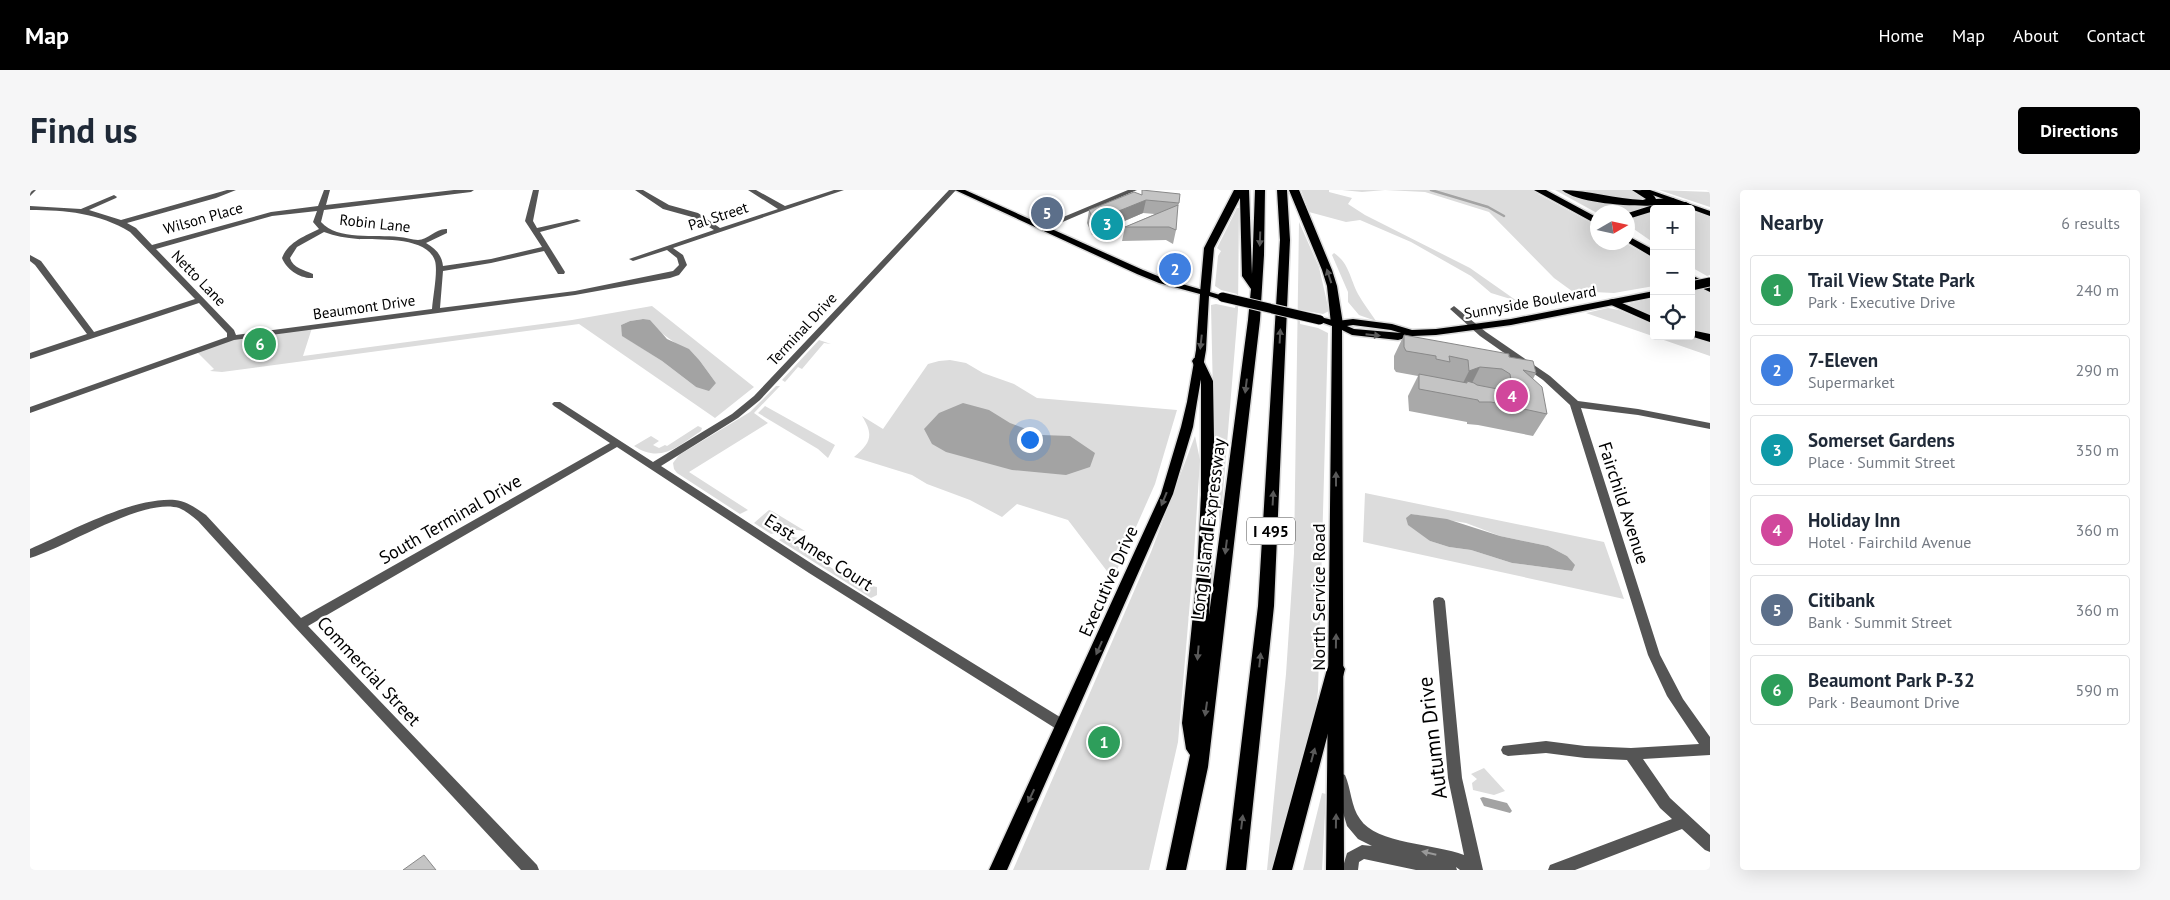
<!DOCTYPE html>
<meta charset="utf-8">
<style>
body{margin:0;font-family:"PT Sans",sans-serif;background:#f6f6f7;color:#1f2937}
.controls{position:absolute;right:15px;top:15px;display:grid;overflow:hidden;border-radius:5px;box-shadow:0 5px 20px #0002}
.controls button{width:45px;height:45px;display:grid;place-items:center;padding:0;border:0;border-bottom:1px solid #e0e1e3;background:#fff;color:#1f2937;font:25px sans-serif}
.compass{position:absolute;left:1560px;top:15px;width:45px;height:45px;border-radius:50%;background:#fff;box-shadow:0 5px 20px #0002;rotate:81deg}
.you{position:absolute;left:999px;top:249px;width:18px;height:18px;margin:-12px;border:4px solid #fff;border-radius:50%;background:#1a73e8;box-shadow:0 0 0 8px #1a73e833}
.badge{display:grid;place-items:center;width:32px;height:32px;border-radius:50%;background:#000;color:#fff;font-size:16px;font-weight:700}
.pin{position:absolute;translate:-50% -50%;border:2px solid #fff;box-shadow:0 1px 5px #0006}
.list{margin:0;padding:0;list-style:none}
h2{display:flex;justify-content:space-between;align-items:center;height:65px;margin:0;padding:0 20px;font-size:21px}
h2 small{font-size:16px;font-weight:400;color:#747a83}
.list li{display:grid;grid-template-columns:32px 1fr auto;gap:15px;align-items:center;box-sizing:border-box;height:70px;margin:0 10px 10px;padding:0 10px;border:1px solid #e0e1e3;border-radius:5px}
.list b{display:block;font-size:19px;white-space:nowrap}
.list p{margin:0;font-size:16px;white-space:nowrap;color:#747a83}
.list em{font-size:16px;font-style:normal;color:#747a83}
.icon{flex:none;width:28px;height:28px;fill:none;stroke:currentColor;stroke-width:2;stroke-linecap:round;stroke-linejoin:round}
.map{position:relative;flex:none;width:1680px;height:680px;overflow:hidden;border-radius:5px}
header{display:flex;align-items:center;gap:30px;box-sizing:border-box;height:70px;padding:0 25px;background:#000;color:#fff}
header strong{font-size:24px}
nav{display:flex;gap:28px;margin-inline-start:auto;font-size:18px}
.intro{display:flex;align-items:center;justify-content:space-between;box-sizing:border-box;height:120px;padding:0 30px}
h1{margin:0;font-size:35px}
.button{padding:12px 22px;border-radius:5px;background:#000;color:#fff;font-size:18px;font-weight:700}
main{display:flex;gap:30px;padding:0 30px}
aside{flex:1;background:#fff;border-radius:5px;box-shadow:0 5px 20px #0002}
.map>svg:first-child{display:block}
</style>
<header>
<strong>Map</strong>
<nav><a>Home</a><a>Map</a><a>About</a><a>Contact</a></nav>
</header>
<div class="intro"><h1>Find us</h1><a class="button">Directions</a></div>
<main>
<div class="map">
<svg width="1680" height="680" viewBox="0 0 1680 680">
<rect width="100%" height="100%" fill="#fff"/>
<!-- green -->
<path fill="#dcdcdc" fill-rule="evenodd" d="M1271 0H1299V2L1322 8 1318 14 1335 25 1440 78 1487 111 1461 103 1441 86 1381 52 1330 30 1316 32 1279 22Z
M1312 0H1506L1510 2 1508 4 1567 36 1568 52 1595 53 1624 69V96L1584 103 1563 102 1546 104 1524 88 1459 22 1395 2 1355 0 1332 2Z
M1525 0H1534L1560 7 1631 16 1597 22 1567 23Z
M1542 0H1603L1612 4 1618 9 1616 10 1571 8Z
M1629 0 1680 2V17Z
M1207 18H1209L1208 120 1190 339 1184 250 1181 115 1186 114 1205 118 1207 104 1191 100 1185 96 1188 66 1191 61 1187 58Z
M1624 21V53L1598 35V29L1603 24Z
M1661 21 1680 27V85L1677 86 1661 77Z
M1269 32 1289 77 1299 121 1293 124 1270 120V134L1288 138 1298 143 1288 501 1281 556 1246 680H1237L1256 484 1264 363Z
M1304 63C1319 73 1320 88 1328 104 1333 113 1340 122 1346 131L1329 125 1318 112V102L1302 65Z
M1673 98 1680 102V146L1661 141V100Z
M1624 108V128L1598 115 1601 113Z
M622 116 724 197 685 228 549 134 192 182 180 181 184 179 166 161 202 148 282 138 273 166 542 130ZM612 129 670 171 686 193 666 197 632 171 593 146 591 135 600 131Z
M1578 118 1589 120 1624 135V146H1659L1680 152V166L1556 123Z
M789 150 801 154 794 153 772 179 768 177 755 192 752 190Z
M920 170 936 173 953 183 984 194 1007 208 1147 220 1125 294 1083 389 1038 330 987 314 972 327 940 310 897 294 882 285 824 267C841 253 844 245 832 226L853 239 898 174 909 171Z
M746 196H750L724 223 738 233 659 282 718 320 710 324 647 283 644 279 643 273 649 265 720 222Z
M735 216 805 255 798 268 788 259 728 223Z
M668 236 672 238 671 241C648 256 631 274 604 256L621 246 629 251 623 255 629 258 635 255 637 256Z
M1165 246 1170 270 1164 364 1148 552 1119 680H983L1121 362Z
M1335 303 1574 352 1594 409 1333 352ZM1381 324 1436 333 1470 346 1518 356 1537 366 1542 381 1482 373 1441 360 1419 357 1400 351Z
M739 320 742 321 775 341 759 339 741 344 724 333Z
M757 346 769 348V349L764 354 836 400 842 396 847 397V405L841 408 749 350Z
M1454 578 1475 601 1464 605 1443 600 1442 593 1447 589 1441 584Z
M1292 603 1296 604 1292 680H1273Z"/>
<!-- water -->
<path fill="#a3a3a3" d="M613 129 620 130 637 149 659 159 670 171 686 193 679 201 666 197 632 171 592 146 591 135 600 131Z
M933 213 959 220 980 233 1012 245 1040 246 1065 263 1060 277 1036 285 982 280 916 262 902 254 894 239 909 223Z
M1381 324 1417 329 1470 346 1518 356 1537 366 1545 375 1542 381 1482 373 1441 360 1419 357 1400 351 1378 335 1376 328Z
M1453 607 1477 613 1482 621 1480 623 1454 616 1450 608Z"/>
<g fill="none" stroke-linecap="round" stroke-linejoin="round">
<!-- stream -->
<path stroke="#a3a3a3" stroke-width="2.5" d="M1401 0 1458 17 1474 26"/>
<defs>
<path id="major" d="M925 0H935L1113 80 1135 89 1197 107 1192 110 1179 106 1176 160 1167 212 1163 237 1143 304 977 680H959L1131 304 1151 237 1157 212 1166 160 1170 104 1129 93 1107 84Z
M1609 0H1620L1680 21V26Z
M1624 101V107L1481 135 1406 145 1383 146 1368 150 1322 145 1312 140 1314 680H1296L1302 136 1285 130 1290 127 1307 131 1323 129 1362 134 1382 140 1406 139 1481 129ZM1323 135 1361 140 1371 143 1324 139 1317 136Z"/>
<path id="highway" d="M1204 0H1219L1222 84 1225 0H1235L1234 65 1230 130 1178 577 1156 680H1136L1160 565 1156 559 1152 533 1167 384 1171 305V191L1162 171 1164 168H1172L1183 191 1185 305 1179 425 1218 130 1221 99 1212 86 1210 8 1184 58 1180 103 1175 106 1170 103 1174 58Z
M1247 0H1257L1260 50 1244 416 1216 680H1196L1228 416 1250 50Z
M1259 0H1269L1302 80 1307 96 1313 134 1311 136 1307 137 1301 134 1297 96 1292 80Z
M1504 0H1516L1568 28V35Z
M1532 0C1559 0 1585 9 1613 10L1616 9 1602 0C1611 0 1622 0 1626 9L1643 8 1648 11 1644 13 1656 12 1661 15 1659 17 1624 19V21L1598 29V23L1620 16 1635 15C1611 17 1550 15 1532 0Z
M1598 46 1624 60V68L1597 52Z
M1661 85 1680 94V102L1661 93Z
M1583 109 1624 127V134L1579 114 1577 112 1579 110Z
M1661 140 1680 144V152L1660 146Z
M1306 472 1312 474 1315 479 1262 680H1242L1297 479 1300 474Z"/>
</defs>
<!-- major casing -->
<use href="#major" stroke="#dbdbdb" stroke-width="3"/>
<!-- highway casing -->
<use href="#highway" stroke="#dbdbdb" stroke-width="3"/>
<!-- minor -->
<path fill="#555" fill-rule="evenodd" d="M0 0H6L0 6Z
M197 0H206L186 8 97 33 106 38 122 55 241 22 288 16 294 0H300L296 15 424 0H444L441 2 294 20 291 32C308 51 345 44 369 47 375 47 382 50 388 50 398 50 406 38 417 39V43L396 53C405 58 412 65 413 76L461 69 512 57 495 31 503 0H509L503 31 507 38 547 29 551 31 510 42 535 82 534 84H528L514 61 461 73 413 81 410 118 545 101 643 81 649 75 647 68 637 60 603 71 599 69 684 40 662 27 633 19 605 0H613L639 15 668 23 690 38 748 19 718 0H726L755 16 804 0H814L643 58 653 65 657 75 649 85 640 88 545 105 204 150 0 223V217L197 147V143L169 113 0 169V163L57 144 5 75 0 71V65L11 71 64 142 165 109 100 42C69 23 36 20 0 20V16L51 19 84 5 87 7 86 8 59 20 91 30ZM287 21 283 32 289 39C275 46 258 52 252 68 256 79 270 89 283 88V84C274 80 263 78 260 68L267 57 294 42C305 46 316 48 328 49 349 50 397 46 405 71 408 81 403 106 402 119L206 145 204 140 126 59 242 26Z
M919 0H926L730 210 708 228 631 276 787 377 1038 532 1040 536 1038 540 1033 542 1028 540 779 383 587 257 278 436 507 675 509 680H491L263 435 168 331C162 326 156 321 149 318 113 307 35 358 0 368V359C39 342 102 307 145 310 157 311 167 319 176 325L271 428 580 253 524 216 522 214 524 212H530L623 272 702 224 724 206Z
M1098 0H1107L1014 40 1007 38Z
M1424 116 1456 142 1520 186 1548 211 1608 219 1680 233V239L1608 225 1551 218 1630 465 1653 509 1680 547V565L1613 569 1640 608 1680 645V662L1675 660 1652 639 1545 680H1518L1520 675 1642 629 1630 618 1597 570 1555 568 1516 563 1478 566 1473 564 1471 560 1473 556 1516 551 1555 556 1601 558 1669 554 1637 506 1618 465 1540 215 1513 190 1450 146 1420 119Z
M1409 407 1413 408 1415 411 1432 588 1453 680H1430L1426 677 1427 680H1386L1334 669 1329 672 1328 680H1312L1317 663 1332 655 1342 656 1328 649 1317 636 1303 589 1305 585 1310 583 1315 585C1321 598 1321 617 1330 629 1346 654 1406 654 1434 665L1418 588 1403 411 1405 408Z"/>
<!-- major -->
<use href="#major" fill="#000" fill-rule="evenodd"/>
<!-- highway -->
<use href="#highway" fill="#000" fill-rule="evenodd"/>
<defs>
<path id="major-bridge" d="M1661 96 1680 92
M1192 107 1290 130"/>
</defs>
<!-- major-bridge casing -->
<use href="#major-bridge" stroke="#dbdbdb" stroke-width="11" stroke-linecap="butt"/>
<!-- major-bridge -->
<use href="#major-bridge" stroke="#000" stroke-width="9"/>
</g>
<!-- wall -->
<path fill="#a9a9a9" d="M1111 5 1149 13 1147 20 1146 40 1143 54 1136 50 1092 51 1095 37 1125 24 1113 23 1062 45 1057 33 1059 20Z
M1132 69 1159 81 1141 85 1130 76Z
M1374 145 1479 167 1506 183 1503 189 1517 224 1503 246 1448 235 1437 234V232L1379 221 1378 206 1388 186 1366 182 1364 179V166Z"/>
<!-- shaded-wall -->
<path fill="#898989" d="M1116 10 1113 23 1062 45 1064 31Z
M1161 74 1159 81 1141 85 1142 77Z
M1450 177 1439 199 1437 191 1432 201 1428 203 1439 181Z"/>
<!-- building -->
<path fill="#c4c4c4" stroke="#898989" d="M1112 0 1150 4 1149 13 1116 10 1064 31 1059 20 1104 2 1112 5Z
M1148 15 1146 40 1139 37H1095Z
M1145 66H1151L1161 74 1142 77 1132 69Z
M1374 145 1479 164V167L1503 171 1506 183 1493 180 1512 197 1517 224 1461 212H1449L1448 210 1389 199V184L1437 193V191L1444 193 1447 195 1483 202 1480 184 1472 179 1450 177 1439 181 1438 170 1419 166 1420 172 1406 169V166L1376 161 1374 157Z
M394 665 406 680H373Z"/>
<!-- one-way arrows -->
<defs><path id="oneway-solid" d="M-6-.8H1V-3.2L6.5 0L1 3.2V.8H-6Z" transform="scale(1.25)"/></defs>
<g fill="#595959">
<use href="#oneway-solid" transform="translate(1230 49) rotate(92)"/>
<use href="#oneway-solid" transform="translate(1299 86) rotate(-108)"/>
<use href="#oneway-solid" transform="translate(1343 145) rotate(6)"/>
<use href="#oneway-solid" transform="translate(1250 146) rotate(-87)"/>
<use href="#oneway-solid" transform="translate(1171 152) rotate(96)"/>
<use href="#oneway-solid" transform="translate(1216 196) rotate(97)"/>
<use href="#oneway-solid" transform="translate(1306 289) rotate(-90)"/>
<use href="#oneway-solid" transform="translate(1243 308) rotate(-87)"/>
<use href="#oneway-solid" transform="translate(1134 309) rotate(112)"/>
<use href="#oneway-solid" transform="translate(1196 357) rotate(97)"/>
<use href="#oneway-solid" transform="translate(1306 451) rotate(-89)"/>
<use href="#oneway-solid" transform="translate(1069 458) rotate(114)"/>
<use href="#oneway-solid" transform="translate(1168 463) rotate(95)"/>
<use href="#oneway-solid" transform="translate(1230 470) rotate(-84)"/>
<use href="#oneway-solid" transform="translate(1176 519) rotate(98)"/>
<use href="#oneway-solid" transform="translate(1283 565) rotate(-75)"/>
<use href="#oneway-solid" transform="translate(1001 606) rotate(115)"/>
<use href="#oneway-solid" transform="translate(1306 631) rotate(-89)"/>
<use href="#oneway-solid" transform="translate(1212 632) rotate(-83)"/>
</g>
<use fill="#999" href="#oneway-solid" transform="translate(1399 663) rotate(-167)"/>
<g text-anchor="middle" dominant-baseline="central" stroke-width="4.5" stroke-linejoin="round" paint-order="stroke">
<!-- far-street labels -->
<g font-size="15" fill="#000" stroke="#fff">
<text transform="translate(688 26) rotate(-18)">Pal Street</text>
<text transform="translate(173 28) rotate(-16)">Wilson Place</text>
<text transform="translate(345 33) rotate(6)">Robin Lane</text>
<text transform="translate(169 88) rotate(46)">Netto Lane</text>
<text transform="translate(1500 112) rotate(-10)">Sunnyside Boulevard</text>
<text transform="translate(334 117) rotate(-8)">Beaumont Drive</text>
<text transform="translate(772 139) rotate(-47)">Terminal Drive</text>
</g>
<!-- shield labels -->
<rect fill="#fff" stroke="#4c4c4c" stroke-width="1" x="1217" y="327.5" width="48" height="27" rx="4"/>
<g font-size="16" font-weight="bold" fill="#000">
<text x="1241" y="341">I 495</text>
</g>
<!-- street labels -->
<g font-size="18" fill="#000" stroke="#fff">
<text transform="translate(1594 313) rotate(72)">Fairchild Avenue</text>
<text transform="translate(420 329) rotate(-30)">South Terminal Drive</text>
<text transform="translate(1178 339) rotate(-83)">Long Island Expressway</text>
<text transform="translate(789 362) rotate(33)">East Ames Court</text>
<text transform="translate(1078 391) rotate(-66)">Executive Drive</text>
<text transform="translate(1288 407) rotate(-90)">North Service Road</text>
<text transform="translate(339 481) rotate(47)">Commercial Street</text>
</g>
<!-- near-street labels -->
<g font-size="21" fill="#000" stroke="#fff">
<text transform="translate(1402 548) rotate(-97)">Autumn Drive</text>
</g>
</g>
</svg>
<div class="controls">
<button>+</button>
<button>−</button>
<button><svg class="icon" aria-label="locate" viewBox="0 0 24 24"><circle cx="12" cy="12" r="6"/><path d="M12 2v4M12 18v4M2 12h4M18 12h4"/></svg></button>
</div>
<svg class="compass" viewBox="-18 -18 36 36"><path d="M0-13l5 13h-10z" fill="#e53935"/><path d="M0 13l5-13h-10z" fill="#747a83"/></svg>
<div class="you"></div>
<div class="pin badge" style="left:1074px;top:552px;background:#2e9e5b">1</div>
<div class="pin badge" style="left:1145px;top:79px;background:#3f7fe0">2</div>
<div class="pin badge" style="left:1077px;top:34px;background:#0f9aa8">3</div>
<div class="pin badge" style="left:1482px;top:206px;background:#d1479c">4</div>
<div class="pin badge" style="left:1017px;top:23px;background:#5c6f8a">5</div>
<div class="pin badge" style="left:230px;top:154px;background:#2e9e5b">6</div>
</div>
<aside>
<h2>Nearby<small>6 results</small></h2>
<ul class="list">
<li><span class="badge" style="background:#2e9e5b">1</span><div><b>Trail View State Park</b><p>Park · Executive Drive</p></div><em>240 m</em></li>
<li><span class="badge" style="background:#3f7fe0">2</span><div><b>7-Eleven</b><p>Supermarket</p></div><em>290 m</em></li>
<li><span class="badge" style="background:#0f9aa8">3</span><div><b>Somerset Gardens</b><p>Place · Summit Street</p></div><em>350 m</em></li>
<li><span class="badge" style="background:#d1479c">4</span><div><b>Holiday Inn</b><p>Hotel · Fairchild Avenue</p></div><em>360 m</em></li>
<li><span class="badge" style="background:#5c6f8a">5</span><div><b>Citibank</b><p>Bank · Summit Street</p></div><em>360 m</em></li>
<li><span class="badge" style="background:#2e9e5b">6</span><div><b>Beaumont Park P-32</b><p>Park · Beaumont Drive</p></div><em>590 m</em></li>
</ul>
</aside>
</main>
